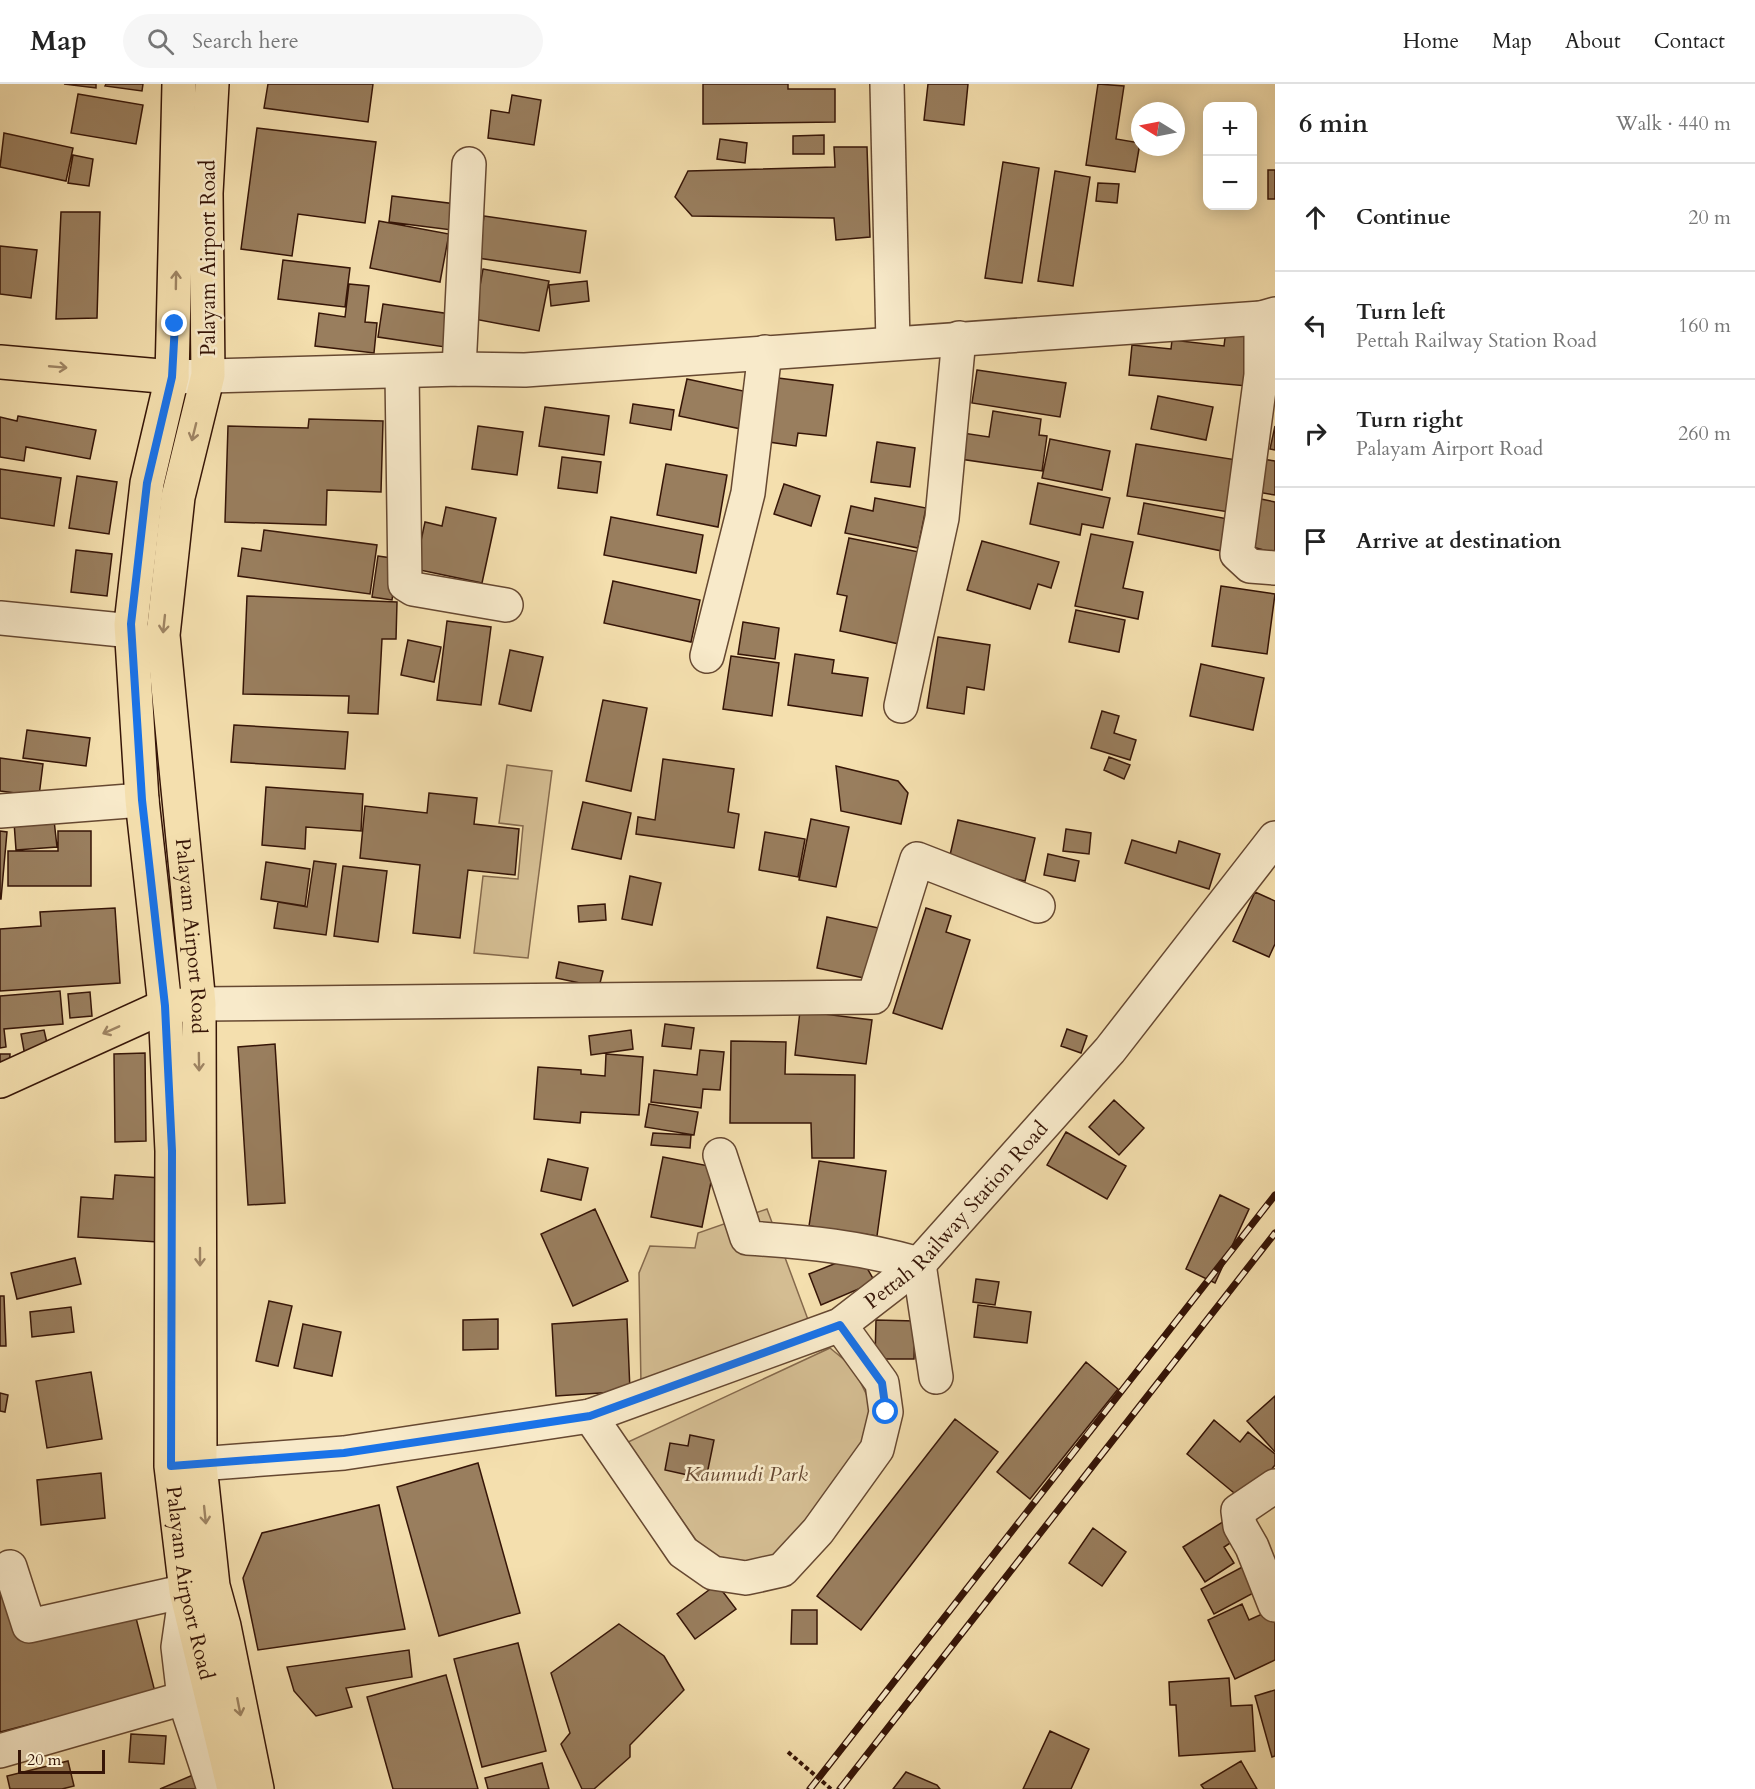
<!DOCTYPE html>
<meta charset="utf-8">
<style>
body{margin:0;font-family:Cardo,serif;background:#f6f6f6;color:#222}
.controls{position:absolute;right:18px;top:18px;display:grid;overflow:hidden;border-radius:12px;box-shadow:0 3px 15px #0003}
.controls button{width:54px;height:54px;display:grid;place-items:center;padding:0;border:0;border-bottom:2px solid #e0e0e0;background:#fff;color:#222;font:30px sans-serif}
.compass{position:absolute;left:1131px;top:18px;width:54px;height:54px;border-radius:50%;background:#fff;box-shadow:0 3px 15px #0003;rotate:280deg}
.scale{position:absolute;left:18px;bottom:15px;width:87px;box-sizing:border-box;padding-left:6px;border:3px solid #361507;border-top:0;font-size:16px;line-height:21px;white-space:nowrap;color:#361507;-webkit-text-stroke:4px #f8eaca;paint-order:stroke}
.stop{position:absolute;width:18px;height:18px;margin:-14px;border:4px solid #1a73e8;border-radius:50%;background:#fff}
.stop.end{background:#1a73e8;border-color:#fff;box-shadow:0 2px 6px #0008}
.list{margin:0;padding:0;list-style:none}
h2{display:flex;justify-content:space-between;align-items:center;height:78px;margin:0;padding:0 24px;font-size:26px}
h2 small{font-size:20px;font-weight:400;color:#767676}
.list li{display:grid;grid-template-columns:39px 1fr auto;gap:18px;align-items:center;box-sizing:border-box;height:108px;padding:0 24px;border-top:2px solid #e0e0e0}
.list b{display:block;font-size:22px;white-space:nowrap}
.list p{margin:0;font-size:20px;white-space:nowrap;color:#767676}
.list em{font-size:20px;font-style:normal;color:#767676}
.icon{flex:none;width:33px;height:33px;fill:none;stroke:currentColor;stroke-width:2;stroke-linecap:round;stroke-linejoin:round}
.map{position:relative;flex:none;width:1275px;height:1705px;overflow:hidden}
header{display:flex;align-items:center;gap:36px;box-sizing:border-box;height:84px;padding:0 30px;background:#fff;border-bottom:2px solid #e0e0e0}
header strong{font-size:28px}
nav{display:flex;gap:33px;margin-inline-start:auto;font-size:21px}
.search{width:420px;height:54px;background:#f6f6f6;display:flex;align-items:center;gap:15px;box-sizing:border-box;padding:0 21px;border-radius:33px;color:#767676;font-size:22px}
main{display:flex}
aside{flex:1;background:#fff}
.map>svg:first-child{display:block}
</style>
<header>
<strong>Map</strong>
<div class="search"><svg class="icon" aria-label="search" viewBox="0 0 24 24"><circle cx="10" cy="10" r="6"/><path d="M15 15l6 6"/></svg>Search here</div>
<nav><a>Home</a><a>Map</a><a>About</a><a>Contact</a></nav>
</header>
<main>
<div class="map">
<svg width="1275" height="1705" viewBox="0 0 1275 1705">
<rect width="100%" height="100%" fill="#f4dfae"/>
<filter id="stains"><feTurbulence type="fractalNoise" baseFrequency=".00333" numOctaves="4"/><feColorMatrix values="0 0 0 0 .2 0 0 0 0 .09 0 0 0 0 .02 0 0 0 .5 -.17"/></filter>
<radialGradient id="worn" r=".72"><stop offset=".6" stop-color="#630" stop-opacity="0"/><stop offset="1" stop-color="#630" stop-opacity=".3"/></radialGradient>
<!-- green -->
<path fill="#d4bd92" stroke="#85694c" stroke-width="1.5" d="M507 681 552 687 528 874 474 869 483 792 518 795 523 742 499 739Z
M767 1125 810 1241 641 1300 639 1189 650 1162 695 1164 698 1149Z
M830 1264 853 1283 874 1326 855 1380 776 1480 709 1475 628 1358Z"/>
<!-- building -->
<path fill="#997e5e" stroke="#361507" stroke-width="1.5" d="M64 0H96V4Z
M106 0H143L142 7 105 2Z
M268 0H373L368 38 264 24Z
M703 0H788V5H835V38L703 40Z
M928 0H968L964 41 924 36Z
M1098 0 1124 2 1116 55 1140 59 1135 88 1086 81Z
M78 10 143 21 136 60 71 49Z
M512 11 541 16 534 61 488 54 491 26 509 29Z
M257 44 376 58 365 139 298 130 292 172 241 165Z
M4 49 73 64 66 97 0 83Z
M824 51V70H793V52Z
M720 55 747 59 745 79 717 75Z
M834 63H867L870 153 836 156 834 134 692 132 675 113 688 87 835 83Z
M73 71 93 75 89 102 68 99Z
M1003 78 1039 84 1022 199 985 194Z
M1268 86H1275V115H1268Z
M1055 87 1090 93 1073 202 1038 197Z
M1098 99 1119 100 1117 119 1096 117Z
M392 112 456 120 452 146 389 138Z
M61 128H100L97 234 56 235Z
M484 132 586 147 580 189 478 174Z
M379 137 449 150 440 198 370 184Z
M0 162 37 166 31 214 0 210Z
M283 176 350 184 345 223 278 215Z
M483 185 549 197 539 247 474 235Z
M587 197 589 217 551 222 549 201Z
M349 200 369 202 365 238 377 239 374 269 315 262 319 229 345 233Z
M383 220 450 230 445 263 378 253Z
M1226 246 1253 249 1247 302 1129 291 1132 261 1171 265 1172 256 1224 262Z
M977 286 1066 299 1060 333 972 319Z
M778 294 833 301 826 352 798 349 796 362 769 358Z
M687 295 748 308 741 345 679 332Z
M1158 312 1213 323 1206 356 1151 345Z
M633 320 674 326 671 346 630 339Z
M545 323 609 332 604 371 539 362Z
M993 327 1041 335 1039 351 1047 352 1042 387 960 375 963 349 989 353Z
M18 332 96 346 90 375 26 363 24 377 0 373V333L17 337Z
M309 335 383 337 381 408 327 406 326 441 225 438 228 342 308 344Z
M478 342 523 348 517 391 472 385Z
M1275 342V366L1270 365Z
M1050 355 1110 367 1102 406 1042 394Z
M877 358 915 364 910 403 871 398Z
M1136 360 1237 376 1229 428 1127 412Z
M562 373 601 378 597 409 558 404Z
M1262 375 1275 377V411L1257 408Z
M666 380 727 391 718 443 657 431Z
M0 385 61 394 54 442 0 434Z
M77 392 117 398 109 450 69 444Z
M1038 399 1110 414 1103 444 1082 440 1080 451 1030 440Z
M784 400 820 412 811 442 774 430Z
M875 414 926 424 918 464 845 449 851 422 873 427Z
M1261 415 1275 418V469L1249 462Z
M1144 419 1228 435 1222 467 1138 450Z
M446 423 496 434 482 499 415 485 425 438 442 442Z
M611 433 703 451 696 489 604 471Z
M264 446 377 461 370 510 238 492 242 464 261 467Z
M1091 450 1133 458 1123 504 1143 508 1138 535 1075 522Z
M849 454 919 468 899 560 840 547 847 512 837 510Z
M982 457 1059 478 1051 504 1038 500 1030 525 967 506Z
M76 466 112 470 107 512 71 508Z
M378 472 398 475 392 516 372 513Z
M613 497 700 516 691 558 604 539Z
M1221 502 1275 510 1267 570 1212 562Z
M247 512 397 518 396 555H382L378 630 348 629 349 612 243 610Z
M1076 526 1125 536 1119 568 1069 558Z
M447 537 491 543 481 621 437 616Z
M743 538 779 544 775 575 738 570Z
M938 553 990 561 984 606 967 603 964 630 927 624Z
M408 556 441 563 434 598 401 591Z
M510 566 543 573 531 627 499 620Z
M795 570 834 576 832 589 868 594 862 632 788 621Z
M731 572 779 579 772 632 723 625Z
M1201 580 1264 594 1253 646 1190 632Z
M603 616 647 624 631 707 586 697Z
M1102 627 1119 632 1114 649 1136 656 1130 676 1091 664Z
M234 641 348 648 345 685 231 678Z
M27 646 90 654 86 682 23 674Z
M1109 673 1130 681 1124 695 1104 686Z
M0 674 43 680 39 712 0 707Z
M663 675 734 685 728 728 739 730 734 764 636 750 638 733 655 736Z
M836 682 898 697 908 709 901 740 841 727Z
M266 703 363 710 361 747 306 743 305 765 262 761Z
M429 709 477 714 474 740 519 745 515 791 468 786 460 854 413 849 420 781 360 774 365 722 427 729Z
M583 718 631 729 621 775 572 765Z
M811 735 849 743 836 803 799 796Z
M54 736 57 763 16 766 14 738Z
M958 736 1035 754 1025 797 948 780Z
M1066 745 1091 749 1089 770 1063 767Z
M0 747 7 748 1 815H0Z
M58 747H91V802H8V767H58Z
M765 748 805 755 798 793 759 786Z
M1132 756 1176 769 1179 757 1220 770 1209 805 1125 779Z
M1048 770 1079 777 1075 797 1044 791Z
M314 777 336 780 326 851 274 844 278 818 307 823Z
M266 778 310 785 305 822 261 815Z
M343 782 387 787 378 858 334 852Z
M630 792 661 799 652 841 622 835Z
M1255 808 1275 817V860L1269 873 1233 857Z
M605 820 606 836 579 838 578 822Z
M115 824 120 899 0 907V845L41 842 40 828Z
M926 824 951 832 946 848 970 856 942 945 893 929Z
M827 833 888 846 878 897 817 884Z
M559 878 603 887 599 903 556 894Z
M60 907 63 940 4 945 6 963 0 964V912Z
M90 908 92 932 70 934 68 910Z
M800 927 872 936 866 980 795 971Z
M665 940 694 944 691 965 662 962Z
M1067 945 1087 952 1081 969 1061 962Z
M44 946 49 968 25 972 21 950Z
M631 946 633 965 591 971 589 952Z
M731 957 786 958 785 990 855 991 854 1074H812L811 1039H730Z
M275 960 285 1119 248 1121 238 963Z
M700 966 724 968 720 1006 703 1005 701 1024 651 1018 654 986 697 991Z
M145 969 146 1057 115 1058 114 970Z
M0 970H10L9 990H0Z
M606 970 643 973 639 1031 581 1028 580 1039 534 1035 538 983 581 986V990L605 992Z
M1114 1016 1144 1044 1119 1071 1089 1043Z
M649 1020 698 1028 694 1051 645 1043Z
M1066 1048 1126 1082 1107 1115 1047 1081Z
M653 1049 691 1051 690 1064 651 1061Z
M663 1073 714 1083 702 1143 651 1133Z
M548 1075 588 1084 581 1116 541 1107Z
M819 1077 886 1087 877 1152 809 1142Z
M115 1091 162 1094 158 1158 78 1153 81 1113 113 1115Z
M1220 1111 1249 1125 1215 1199 1186 1185Z
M595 1125 628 1197 573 1222 541 1150Z
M859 1170 875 1198 821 1221 809 1190Z
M75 1174 81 1200 17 1215 11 1189Z
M976 1195 999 1198 995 1221 973 1218Z
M0 1212H4L6 1262H0Z
M269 1217 292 1222 278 1282 256 1277Z
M978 1221 1031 1228 1027 1259 974 1253Z
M71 1223 74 1248 32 1253 30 1228Z
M498 1235V1265L463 1266V1236Z
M627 1235 630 1307 556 1312 552 1240Z
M876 1236 915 1237 914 1275H875Z
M303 1240 341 1248 332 1292 294 1284Z
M1086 1278 1118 1305 1030 1415 997 1388Z
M91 1288 102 1355 47 1364 36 1297Z
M0 1309 8 1311 5 1328 0 1327Z
M1275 1312V1368L1247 1337Z
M955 1335 998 1368 861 1546 817 1512Z
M1214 1336 1240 1358 1248 1348 1275 1370V1381L1245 1418 1187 1370Z
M690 1351 714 1356 706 1395 665 1386 670 1359 688 1362Z
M478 1379 520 1529 439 1552 397 1403Z
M101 1389 105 1434 41 1441 37 1396Z
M379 1421 405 1545 258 1566 243 1494 262 1449Z
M1229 1434 1241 1452 1224 1463 1234 1479 1205 1498 1183 1463Z
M1093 1444 1126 1468 1102 1502 1069 1479Z
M1246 1481 1259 1506 1214 1530 1201 1505Z
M0 1491 16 1552 49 1543 135 1530 155 1608 0 1648Z
M717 1500 736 1525 695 1555 677 1530Z
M1242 1520 1249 1536 1271 1526 1275 1534V1576L1235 1595 1208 1536Z
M792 1526H817V1560H791Z
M619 1540 664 1572 684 1606 630 1661V1673L594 1705H582L561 1660 570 1649 551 1589Z
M518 1559 546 1667 482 1683 454 1575Z
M409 1566 412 1593 346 1604 352 1623 316 1632 294 1607 287 1583Z
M446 1591 478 1705H393L367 1613Z
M1229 1594 1231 1622 1252 1621 1255 1667 1179 1672 1176 1621H1170L1169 1598Z
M1275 1606V1672L1272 1673 1255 1612Z
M1050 1647 1089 1665 1071 1705H1023Z
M131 1650 166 1652 164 1680 129 1678Z
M68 1677 74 1702 62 1705H10L7 1692Z
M1241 1677 1257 1705H1204L1201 1701Z
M542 1679 549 1705H488L485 1694Z
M906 1688 937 1701 940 1705H893Z
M193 1691 199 1705H160Z"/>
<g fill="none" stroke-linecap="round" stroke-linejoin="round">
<defs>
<g id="minor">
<path d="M887 0 893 259"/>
<path d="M1261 234V291L1237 470 1250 482 1275 484"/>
<path d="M459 285 469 80"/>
<path d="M402 289 405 500 413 505 506 521"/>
<path d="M172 293 459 285 525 286 1261 234 1275 230"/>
<path d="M0 534 132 547"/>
<path d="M707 572 748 409 765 268"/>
<path d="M901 622 942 434 959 254"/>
<path d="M0 727 142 716"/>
<path d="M199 920 874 913 917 775 1038 822"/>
<path d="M720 1071 747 1154C809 1158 859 1163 919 1180L936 1293"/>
<path d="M590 1332 683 1468 713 1489 746 1494 782 1486 818 1447 877 1365 886 1328 882 1299 840 1241"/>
<path id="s1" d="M172 1382 344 1369 590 1332 840 1241 919 1180 1110 966 1275 754"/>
<path d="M1275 1402 1238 1427 1240 1442 1252 1463 1275 1521"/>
<path d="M10 1483 29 1542 186 1507 178 1563 184 1614 214 1705"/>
<path d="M0 1667 184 1614"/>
</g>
<g id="major">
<path id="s2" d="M179 0 172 293 147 399 131 540 142 716 165 922 172 1067 171 1382 186 1507 234 1705"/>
<path id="s3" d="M212 0 206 109 208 291 178 413 163 551 199 920 200 1381 213 1502 224 1542 257 1705"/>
<path d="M0 278 172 293"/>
<path d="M0 997 165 922 186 921"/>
</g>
</defs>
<!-- minor casing -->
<use href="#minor" stroke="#664831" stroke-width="36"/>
<!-- major casing -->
<use href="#major" stroke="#361507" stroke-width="36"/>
<!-- minor -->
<use href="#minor" stroke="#f8eaca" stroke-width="33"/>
<!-- major -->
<use href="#major" stroke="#f4dfae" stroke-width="33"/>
<defs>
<path id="rail" d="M810 1705 1275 1111
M840 1705 1275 1149"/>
</defs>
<!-- rail casing -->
<use href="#rail" stroke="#361507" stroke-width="7"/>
<!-- rail -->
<use href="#rail" stroke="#f8eaca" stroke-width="4.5" stroke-dasharray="14" stroke-linecap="butt"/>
<!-- path-bridge -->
<path stroke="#361507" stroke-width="4" stroke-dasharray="4.5 3" stroke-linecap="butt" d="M788 1668 831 1705"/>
</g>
<!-- one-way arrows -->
<defs><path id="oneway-shaft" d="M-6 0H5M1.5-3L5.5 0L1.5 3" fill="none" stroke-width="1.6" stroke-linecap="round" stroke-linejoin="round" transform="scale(1.5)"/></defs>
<g stroke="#9e8463">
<use href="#oneway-shaft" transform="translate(176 196) rotate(-89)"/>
<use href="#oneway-shaft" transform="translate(58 283) rotate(5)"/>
<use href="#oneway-shaft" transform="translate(194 348) rotate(104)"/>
<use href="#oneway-shaft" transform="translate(164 540) rotate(96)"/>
<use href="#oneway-shaft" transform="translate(111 946) rotate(156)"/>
<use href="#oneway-shaft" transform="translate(199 978) rotate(89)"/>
<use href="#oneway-shaft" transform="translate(200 1173) rotate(90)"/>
<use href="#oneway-shaft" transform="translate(205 1431) rotate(84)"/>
<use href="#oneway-shaft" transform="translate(239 1623) rotate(79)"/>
</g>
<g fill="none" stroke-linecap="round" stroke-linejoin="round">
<!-- route -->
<path stroke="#1a73e8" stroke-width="8" d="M175 240 172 293 147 399 131 540 142 716 165 922 172 1067 171 1382 344 1369 590 1332 840 1241 882 1299 886 1328"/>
</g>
<g text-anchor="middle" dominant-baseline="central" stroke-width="5" stroke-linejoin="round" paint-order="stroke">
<!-- street labels -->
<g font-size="21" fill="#361507" stroke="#f8eaca">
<text transform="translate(208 174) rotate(-90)">Palayam Airport Road</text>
<text stroke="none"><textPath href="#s3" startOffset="858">Palayam Airport Road</textPath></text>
<text stroke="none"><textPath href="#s1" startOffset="848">Pettah Railway Station Road</textPath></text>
<text stroke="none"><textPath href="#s2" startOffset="1506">Palayam Airport Road</textPath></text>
</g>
<!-- park labels -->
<g font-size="21" font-style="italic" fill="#654731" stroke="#f8eaca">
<text x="746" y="1390">Kaumudi Park</text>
</g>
</g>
<rect width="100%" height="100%" filter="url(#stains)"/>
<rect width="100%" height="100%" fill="url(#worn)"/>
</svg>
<div class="controls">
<button>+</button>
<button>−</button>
</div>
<svg class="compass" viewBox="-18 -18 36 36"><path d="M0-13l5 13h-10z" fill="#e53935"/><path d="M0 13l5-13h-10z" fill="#767676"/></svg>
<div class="scale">20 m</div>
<div class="stop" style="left:886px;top:1328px"></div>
<div class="stop end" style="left:175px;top:240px"></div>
</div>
<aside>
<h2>6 min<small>Walk · 440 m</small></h2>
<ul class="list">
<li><svg class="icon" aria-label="ahead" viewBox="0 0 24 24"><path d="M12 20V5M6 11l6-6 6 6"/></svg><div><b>Continue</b></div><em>20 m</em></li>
<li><svg class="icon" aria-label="left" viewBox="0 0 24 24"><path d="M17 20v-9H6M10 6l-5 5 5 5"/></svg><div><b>Turn left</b><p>Pettah Railway Station Road</p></div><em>160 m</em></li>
<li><svg class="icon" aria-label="right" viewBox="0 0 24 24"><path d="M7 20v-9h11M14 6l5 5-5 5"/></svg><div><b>Turn right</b><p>Palayam Airport Road</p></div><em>260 m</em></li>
<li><svg class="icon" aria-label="arrive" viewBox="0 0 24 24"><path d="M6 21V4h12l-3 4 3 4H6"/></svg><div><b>Arrive at destination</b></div></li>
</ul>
</aside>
</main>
